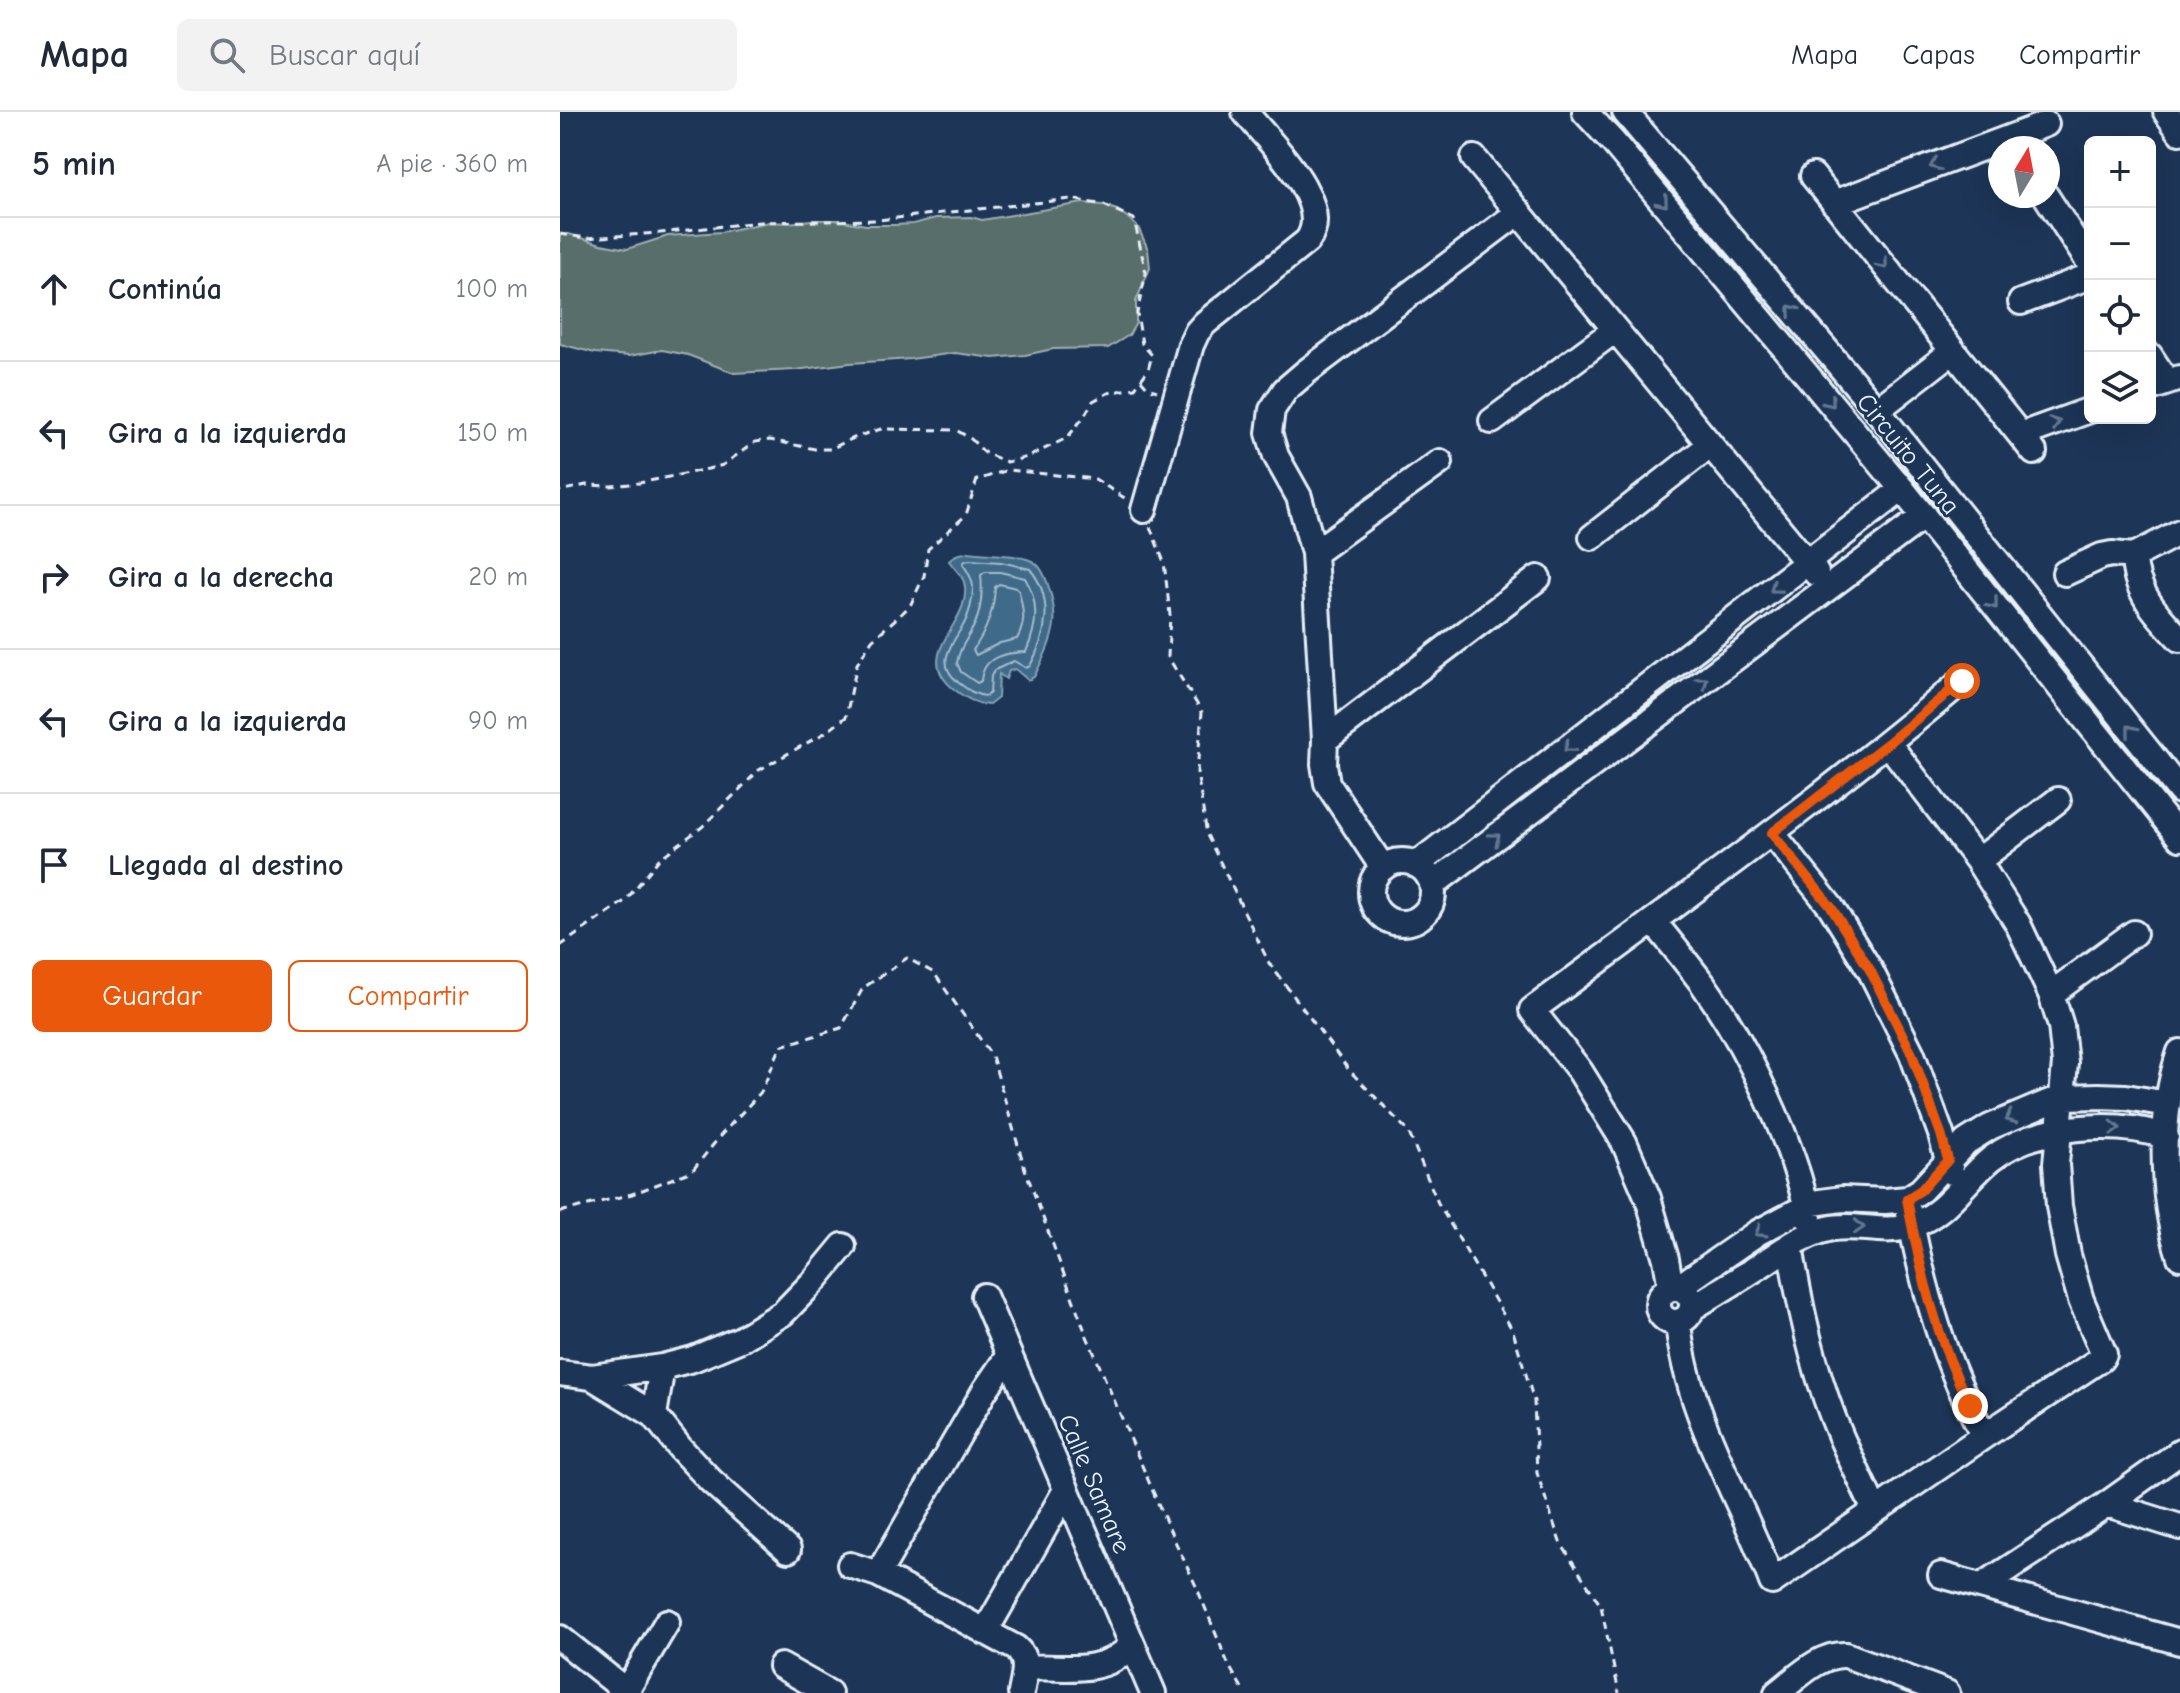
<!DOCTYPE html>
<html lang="es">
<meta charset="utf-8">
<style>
body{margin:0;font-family:"Comic Neue",sans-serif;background:#f2f2f3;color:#1f2937}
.controls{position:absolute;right:24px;top:24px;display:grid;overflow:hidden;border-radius:12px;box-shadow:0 8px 32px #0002}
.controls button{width:72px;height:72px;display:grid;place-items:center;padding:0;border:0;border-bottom:2px solid #e0e1e3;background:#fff;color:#1f2937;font:40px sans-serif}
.compass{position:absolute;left:1428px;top:24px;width:72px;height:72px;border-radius:50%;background:#fff;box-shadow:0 8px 32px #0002;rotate:10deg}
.stop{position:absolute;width:24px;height:24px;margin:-18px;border:6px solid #ea580c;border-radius:50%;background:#fff}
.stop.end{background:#ea580c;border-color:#fff;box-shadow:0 2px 8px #0008}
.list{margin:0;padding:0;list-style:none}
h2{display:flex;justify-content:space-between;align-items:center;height:104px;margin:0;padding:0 32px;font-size:34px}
h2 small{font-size:26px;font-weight:400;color:#747a83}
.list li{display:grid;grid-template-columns:52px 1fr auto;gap:24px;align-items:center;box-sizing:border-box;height:144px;padding:0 32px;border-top:2px solid #e0e1e3}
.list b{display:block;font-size:30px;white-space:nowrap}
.list em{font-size:26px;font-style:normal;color:#747a83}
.actions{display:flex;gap:16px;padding:24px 32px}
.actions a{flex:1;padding:18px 0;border:2px solid #ea580c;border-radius:12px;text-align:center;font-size:28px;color:#ea580c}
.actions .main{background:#ea580c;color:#fff}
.icon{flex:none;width:44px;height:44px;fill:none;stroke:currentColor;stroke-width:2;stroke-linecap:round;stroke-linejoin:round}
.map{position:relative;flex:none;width:1620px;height:1581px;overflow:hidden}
header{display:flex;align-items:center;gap:48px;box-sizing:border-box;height:112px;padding:0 40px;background:#fff;border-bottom:2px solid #e0e1e3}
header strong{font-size:38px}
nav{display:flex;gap:44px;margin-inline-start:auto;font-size:28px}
.search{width:560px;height:72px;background:#f2f2f3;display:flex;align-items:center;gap:20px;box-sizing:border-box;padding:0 28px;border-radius:12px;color:#747a83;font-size:30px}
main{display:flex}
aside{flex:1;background:#fff}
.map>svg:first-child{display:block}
</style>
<header>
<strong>Mapa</strong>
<div class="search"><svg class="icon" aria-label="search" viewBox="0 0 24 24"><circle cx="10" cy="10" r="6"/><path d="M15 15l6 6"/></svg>Buscar aquí</div>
<nav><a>Mapa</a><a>Capas</a><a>Compartir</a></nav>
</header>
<main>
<aside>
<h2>5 min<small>A pie · 360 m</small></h2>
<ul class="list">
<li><svg class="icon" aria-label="ahead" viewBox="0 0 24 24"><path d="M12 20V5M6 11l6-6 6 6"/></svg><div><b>Continúa</b></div><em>100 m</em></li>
<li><svg class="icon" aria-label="left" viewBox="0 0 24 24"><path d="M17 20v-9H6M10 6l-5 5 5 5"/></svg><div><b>Gira a la izquierda</b></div><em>150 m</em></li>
<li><svg class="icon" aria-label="right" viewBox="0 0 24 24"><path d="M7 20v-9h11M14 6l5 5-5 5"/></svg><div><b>Gira a la derecha</b></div><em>20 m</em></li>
<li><svg class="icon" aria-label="left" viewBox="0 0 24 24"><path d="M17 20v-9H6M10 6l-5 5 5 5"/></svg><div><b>Gira a la izquierda</b></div><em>90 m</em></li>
<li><svg class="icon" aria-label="arrive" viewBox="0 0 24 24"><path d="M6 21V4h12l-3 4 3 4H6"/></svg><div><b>Llegada al destino</b></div></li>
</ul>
<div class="actions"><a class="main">Guardar</a><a>Compartir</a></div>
</aside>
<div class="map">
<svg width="1620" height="1581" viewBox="0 0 1620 1581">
<rect width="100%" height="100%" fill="#1d3557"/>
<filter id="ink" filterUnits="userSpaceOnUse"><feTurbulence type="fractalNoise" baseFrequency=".0125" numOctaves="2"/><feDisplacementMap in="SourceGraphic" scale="16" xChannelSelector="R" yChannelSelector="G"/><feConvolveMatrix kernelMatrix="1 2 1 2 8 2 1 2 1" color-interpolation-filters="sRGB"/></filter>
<g filter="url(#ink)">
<!-- green -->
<path fill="#596e6a" stroke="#a0b0b1" stroke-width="2" d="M523 91 542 93 557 98 567 105 578 115 588 137 590 156 576 189V211L569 223 548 236 493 237 465 243 433 246 395 241 351 247 290 251 235 258 174 261 128 243 102 238 69 244 35 241 0 232V123L9 122 41 132 67 137 108 124 161 120 209 110 229 111 251 108H277L306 113H334L353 112 376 106 411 105 422 108Z"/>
<!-- water -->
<path fill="#416b89" stroke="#84a1b5" stroke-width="2" d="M409 440C429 443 453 441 472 449 487 455 496 497 494 512 492 530 482 549 474 565L468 568 455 557 449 559 446 567 439 562 438 586 429 593C416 592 406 587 395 578 348 541 415 511 404 470 402 463 394 456 389 449L396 443Z"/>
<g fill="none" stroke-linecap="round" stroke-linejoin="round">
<!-- shore -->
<path stroke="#a5bbcc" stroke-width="2" d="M410 448 441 450 470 457C494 486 487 523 470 554L466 556 454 549 435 558 431 564 430 581 426 584C415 583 408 578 399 571 376 553 389 536 401 517 409 505 415 483 412 469 410 463 406 457 403 452L405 449Z
M425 460H440L465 466C480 491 477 514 466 540 446 541 423 543 421 569L417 571 401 560 397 551C399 538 404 532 410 521 421 504 423 483 421 463Z
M439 472 456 476 459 479C463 499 467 508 457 527L440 531 416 543 413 538C426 520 434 498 435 475Z"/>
<defs>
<path id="minor" d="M1025 0 1053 30 1342 377 1620 726
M1065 0 1317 298 1620 679
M1606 0 1620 20
M914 46 1256 461
M1253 64 1474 340
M1486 84 1530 152
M1274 91 1486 12
M1461 190 1530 164
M1590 244 1607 270
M1590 276 1620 266
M1317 298 1393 239
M932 309 1055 218
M1461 323 1530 298
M584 398 631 233 637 220 645 211 747 129C776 92 707 28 685 0
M1032 425 1150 333
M754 441 880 350
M1574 444C1574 479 1597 503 1620 527
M1505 461 1542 444 1552 442 1574 444 1620 420
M765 628 978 466
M1212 721 1271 795 1310 858 1352 942 1381 1022 1391 1060
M1418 749 1498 688
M811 780a31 31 0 1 1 62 0a31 31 0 1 1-62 0Z
M856 753 1342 377
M823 756 767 671 764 652 765 628 754 441 739 385 716 344 709 321 712 298 725 278 746 260 959 100
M872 773 1364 404
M1093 809C1110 830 1127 851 1143 872 1187 934 1235 1033 1249 1107
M1491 882 1574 821
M1620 940C1599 1001 1600 1084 1620 1145
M1349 1101C1360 1158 1374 1214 1397 1268 1405 1287 1415 1306 1424 1324
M1230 1133C1240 1198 1255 1265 1281 1325 1292 1350 1304 1374 1315 1399
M1098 1193a17 17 0 1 1 34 0a17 17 0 1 1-34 0Z
M1111 1176 1106 1147 1088 1086 1064 1030 1020 959 972 898C1117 791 1264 686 1402 569
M1117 1176 1197 1121 1253 1091 1282 1087 1325 1089 1347 1087 1361 1078 1406 1030 1430 1015 1487 991 1507 985 1538 984 1566 985 1608 992
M424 1184 593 1581
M1132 1196C1156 1181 1180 1167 1204 1151 1225 1137 1243 1123 1268 1117 1295 1110 1326 1124 1353 1113 1387 1101 1404 1069 1431 1047 1476 1012 1554 1008 1606 1024
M1118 1210C1126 1302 1181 1386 1212 1470L1424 1324 1541 1247 1544 1242 1521 1188 1508 1143 1499 1094 1496 1052 1505 951 1501 914 1491 882 1458 812 1418 749 1328 631
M0 1261 32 1265 102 1255 133 1247 181 1227 223 1201 254 1169 283 1134
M32 1265 94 1303 120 1336 151 1369 228 1438
M94 1303 102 1255
M1547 1392 1620 1415
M290 1453 318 1462 456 1536C470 1548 464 1564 461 1581
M318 1462 425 1278 449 1243
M1381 1463 1620 1530
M1422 1474 1547 1392 1620 1340
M425 1520 506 1378
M0 1526 66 1579
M221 1554 269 1581
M465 1555C504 1555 544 1564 572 1533
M65 1581 107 1510
M1217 1581C1237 1566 1260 1541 1286 1543L1387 1581"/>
</defs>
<!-- minor casing -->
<use href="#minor" stroke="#e8f1f8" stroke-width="30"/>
<!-- path -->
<path stroke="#e8f1f8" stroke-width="3" stroke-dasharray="8 6" stroke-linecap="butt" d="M0 122 26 126 100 121 200 110 318 108 511 87 544 93 574 107 586 161 577 201 582 232 592 243 588 258 575 276 548 281 533 289 523 306 507 326 468 345 447 350 425 341 411 327 396 318 321 317 296 325 270 337H255L210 328 195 330 163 353 148 357 79 371 51 374 26 373 0 379
M581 268 588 276 597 279
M590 415 604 450 610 503 608 545 642 600 637 660 647 723 709 851 789 958 848 1019 878 1091 953 1219 974 1289 977 1361 1000 1430 1041 1494 1059 1581
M0 834 66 788 99 747 142 715 199 658 268 619 286 605 297 552 312 528 350 494 364 464 368 437 406 403 417 368 448 358 535 367 566 387
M0 1100 72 1082 132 1059 161 1023 201 980 221 934 281 916 303 876 347 846 374 861 432 944 465 1057 526 1222 606 1410 637 1476 669 1554 685 1581"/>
<!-- minor -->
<use href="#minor" stroke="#1d3557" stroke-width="24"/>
</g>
<!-- one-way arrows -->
<defs><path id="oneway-chevron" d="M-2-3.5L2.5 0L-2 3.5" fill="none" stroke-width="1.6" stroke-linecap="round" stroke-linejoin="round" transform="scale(2)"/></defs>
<g stroke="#64778f">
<use href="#oneway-chevron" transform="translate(1375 53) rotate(159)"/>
<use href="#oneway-chevron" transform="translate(1103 90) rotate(50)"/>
<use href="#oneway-chevron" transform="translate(1323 152) rotate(51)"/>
<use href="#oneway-chevron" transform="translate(1232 198) rotate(-130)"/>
<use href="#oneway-chevron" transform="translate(1270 290) rotate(50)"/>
<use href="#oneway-chevron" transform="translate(1495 311) rotate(-20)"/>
<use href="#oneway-chevron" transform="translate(1215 476) rotate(143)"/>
<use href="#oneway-chevron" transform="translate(1433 492) rotate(51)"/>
<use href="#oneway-chevron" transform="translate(1143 570) rotate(-37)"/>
<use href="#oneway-chevron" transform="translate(1571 618) rotate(-129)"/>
<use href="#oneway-chevron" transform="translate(1009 635) rotate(142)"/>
<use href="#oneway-chevron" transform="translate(935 726) rotate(-37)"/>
<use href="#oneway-chevron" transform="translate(1450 1006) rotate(156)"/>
<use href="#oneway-chevron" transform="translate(1555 1016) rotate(2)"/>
<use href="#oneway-chevron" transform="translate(1299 1115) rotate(3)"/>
<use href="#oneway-chevron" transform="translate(1200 1120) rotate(148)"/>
</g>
</g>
<g fill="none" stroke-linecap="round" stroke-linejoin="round" filter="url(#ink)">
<!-- route -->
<path stroke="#ea580c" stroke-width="10" d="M1402 569 1328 631 1212 721 1271 795 1310 858 1352 942 1381 1022 1388 1048 1361 1078 1347 1087C1360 1159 1377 1228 1410 1294"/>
</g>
<g text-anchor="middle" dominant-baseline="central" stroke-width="6" stroke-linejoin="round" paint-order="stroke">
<!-- street labels -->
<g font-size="26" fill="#e8f1f8" stroke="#1d3557">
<text transform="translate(1348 342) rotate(51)">Circuito Tuna</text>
<text transform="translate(534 1372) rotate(67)">Calle Samare</text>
</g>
</g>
</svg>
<div class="controls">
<button>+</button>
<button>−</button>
<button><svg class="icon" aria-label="locate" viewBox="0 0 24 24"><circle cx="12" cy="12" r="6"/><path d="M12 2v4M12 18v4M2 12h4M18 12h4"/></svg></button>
<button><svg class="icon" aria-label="layers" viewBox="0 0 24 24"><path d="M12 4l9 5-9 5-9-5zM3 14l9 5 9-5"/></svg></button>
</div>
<svg class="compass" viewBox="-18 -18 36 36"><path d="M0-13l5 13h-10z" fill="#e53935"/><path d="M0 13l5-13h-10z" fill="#747a83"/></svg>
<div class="stop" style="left:1402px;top:569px"></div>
<div class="stop end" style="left:1410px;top:1294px"></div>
</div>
</main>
